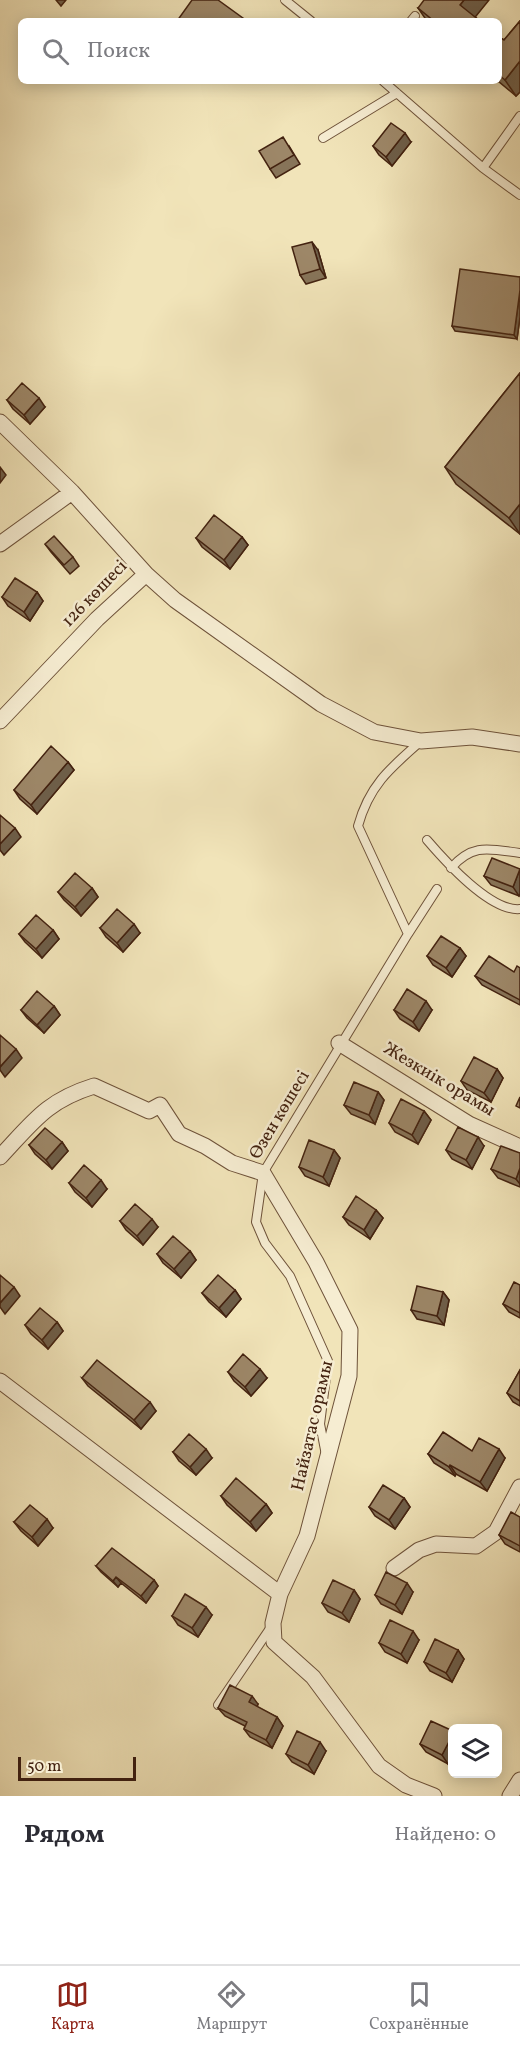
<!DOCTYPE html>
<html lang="ru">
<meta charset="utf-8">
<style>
body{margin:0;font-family:Vollkorn,serif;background:#f2f2f3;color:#2b2b33}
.controls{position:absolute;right:18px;bottom:18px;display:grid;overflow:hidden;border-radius:9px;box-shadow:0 3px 15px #0003}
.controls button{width:54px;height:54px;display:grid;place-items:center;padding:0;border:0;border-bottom:2px solid #e1e1e2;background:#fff;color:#2b2b33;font:30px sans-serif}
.scale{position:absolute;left:18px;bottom:15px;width:118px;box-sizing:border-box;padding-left:6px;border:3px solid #432210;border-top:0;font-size:16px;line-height:21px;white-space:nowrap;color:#432210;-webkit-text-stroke:4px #f6edd2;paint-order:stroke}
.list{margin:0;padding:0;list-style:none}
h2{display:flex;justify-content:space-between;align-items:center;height:78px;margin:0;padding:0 24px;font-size:26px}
h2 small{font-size:20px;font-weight:400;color:#7c7c81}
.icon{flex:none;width:33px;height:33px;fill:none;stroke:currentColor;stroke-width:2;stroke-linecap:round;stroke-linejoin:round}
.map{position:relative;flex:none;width:520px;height:1796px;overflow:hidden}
.search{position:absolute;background:#fff;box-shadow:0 3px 15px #0003;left:18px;right:18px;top:18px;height:66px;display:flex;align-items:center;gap:15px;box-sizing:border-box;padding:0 21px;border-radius:9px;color:#7c7c81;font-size:22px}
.sheet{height:168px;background:#fff}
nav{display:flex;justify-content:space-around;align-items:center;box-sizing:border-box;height:84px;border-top:2px solid #e1e1e2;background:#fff;font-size:16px;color:#7c7c81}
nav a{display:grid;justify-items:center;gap:3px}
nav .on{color:#8f2418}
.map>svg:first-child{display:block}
</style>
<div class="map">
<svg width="520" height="1796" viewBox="0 0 520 1796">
<rect width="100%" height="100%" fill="#f1e4b9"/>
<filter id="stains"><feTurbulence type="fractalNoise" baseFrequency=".00333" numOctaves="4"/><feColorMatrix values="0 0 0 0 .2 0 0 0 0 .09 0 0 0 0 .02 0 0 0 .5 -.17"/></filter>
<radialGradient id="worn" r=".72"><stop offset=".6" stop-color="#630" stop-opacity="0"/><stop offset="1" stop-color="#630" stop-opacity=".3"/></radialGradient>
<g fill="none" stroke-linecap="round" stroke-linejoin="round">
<defs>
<path id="service" d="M285 0 311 21
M411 21 415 16
M383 81 483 168 520 195
M323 138 397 93
M483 168 520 116
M427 840C445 861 491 912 520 909
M451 868C473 843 489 849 520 853
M408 934 437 889
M326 1455 320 1424 328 1361 290 1276 265 1243 256 1222 263 1173 408 934 358 826C369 786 389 769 420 742
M218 1705 271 1627"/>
<path id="minor" d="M0 422 72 492
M0 544 72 492 146 574 97 619 0 721
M146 574 175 600 321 704 374 732 421 741 472 737 520 744
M339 1043 469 1124 520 1147
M0 1157C33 1122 46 1101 94 1086L149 1111 160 1105 179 1134 205 1146 232 1163 263 1173 316 1262 350 1330 349 1376 307 1536 280 1594 273 1623 274 1642 313 1677 379 1766 406 1785 434 1796
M0 1381 280 1594
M394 1568 419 1550 436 1544 476 1546 496 1532 520 1487
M510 1796 520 1780"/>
</defs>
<!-- service casing -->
<use href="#service" stroke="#6e523a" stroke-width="10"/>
<!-- minor casing -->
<use href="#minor" stroke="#6e523a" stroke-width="17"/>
<!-- service -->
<use href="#service" stroke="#f6edd2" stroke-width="8"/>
<!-- minor -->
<use href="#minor" stroke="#f6edd2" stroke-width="15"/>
</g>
<!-- wall -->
<path fill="#877459" stroke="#432210" stroke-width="1.5" d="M418 8 475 17 480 21H427Z
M520 21V92L516 96 498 81H499V37L504 40Z
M411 142 392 166 379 155 373 146Z
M289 146 300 164 276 178 270 169Z
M318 250 326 278 306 284 300 275Z
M520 277V317L517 339 455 331 452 326Z
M520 373V534L456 484 445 467Z
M7 400 45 407 30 424 13 409Z
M242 537 248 545 230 569 202 547 196 538Z
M45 544 73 557 79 566 70 574 51 552Z
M37 592 43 601 30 621 8 606 2 597Z
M68 762 74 770 37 814 20 799 14 790Z
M520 869 519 896 491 885 484 876Z
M92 888 98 897 81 916 64 900 58 892Z
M100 928 140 933 123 952 106 937Z
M53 930 59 939 42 958 25 942 19 934Z
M460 948 466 956 452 977 433 965 427 956Z
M520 968V1005L482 985 475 976 514 972Z
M54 1006 60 1015 44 1033 27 1018 21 1010Z
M394 1010H432L419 1031 400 1019Z
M497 1069 503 1078 491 1102 467 1090 461 1081Z
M378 1092 384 1100 375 1124 351 1114 344 1105Z
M424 1111 431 1120 418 1144 395 1132 389 1123Z
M62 1142 68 1151 52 1169 35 1154 29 1145Z
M484 1146 472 1169 452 1159 446 1150Z
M334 1150 340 1158 329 1186 305 1176 299 1167Z
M520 1153V1187L498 1178 491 1169Z
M69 1183 107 1189 92 1207 75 1192Z
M376 1210 383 1218 370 1239 349 1225 343 1217Z
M120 1221 158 1227 143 1245 126 1230Z
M190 1251 196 1260 181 1278 163 1263 157 1254Z
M520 1285V1318L509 1312 503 1304Z
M235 1290 241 1299 226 1317 209 1302 202 1293Z
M443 1292 449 1300 444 1325 417 1319 411 1310Z
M57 1322 63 1331 48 1349 31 1334 25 1325Z
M520 1370V1406L513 1402 507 1393Z
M228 1372 267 1378 251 1396 234 1381Z
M82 1378 156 1411 141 1429 88 1386Z
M472 1451 505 1458 487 1491 456 1474 455 1476 434 1463 428 1454Z
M173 1452 212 1458 196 1475 179 1461Z
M221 1496 266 1504 272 1513 256 1531 227 1505Z
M404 1498 410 1507 395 1529 375 1516 369 1507Z
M520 1517V1552L505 1544 499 1535Z
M14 1522 53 1528 38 1546 21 1531Z
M96 1566 154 1580 158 1586 146 1603 121 1583 118 1587 101 1572Z
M354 1590 360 1599 349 1622 328 1612 322 1603Z
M413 1592 402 1614 381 1604 375 1595Z
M212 1615 198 1637 178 1625 172 1616Z
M419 1640 407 1663 385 1652 379 1643Z
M458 1650 464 1659 452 1682 430 1671 424 1662Z
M258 1704 257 1707 277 1717 283 1726 272 1748 250 1737 244 1729 245 1726 225 1716 218 1708Z
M453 1731V1755L448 1764 426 1752 420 1744Z
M326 1751 314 1774 292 1762 286 1754Z"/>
<!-- shaded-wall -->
<path fill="#6e5e49" stroke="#432210" stroke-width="1.5" d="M56 0H66L61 6Z
M464 0H489L472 21 460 5Z
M520 61V92L516 96 505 80Z
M405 133 411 142 392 166 386 157Z
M312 242 318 250 326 278 320 269Z
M520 290V317L517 339 514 335Z
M39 398 45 407 30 424 24 415Z
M0 467 6 475 0 483Z
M520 504V534L509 518Z
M242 537 248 545 230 569 224 560Z
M37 592 43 601 30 621 24 612Z
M68 762 74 770 37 814 31 805Z
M15 828 21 837 4 855 0 850V844Z
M520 869V894L519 896 513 887Z
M92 888 98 897 81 916 75 907Z
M134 924 140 933 123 952 117 943Z
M53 930 59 939 42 958 36 949Z
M460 948 466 956 452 977 446 968Z
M426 1001 432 1010 419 1031 413 1022Z
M54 1006 60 1015 44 1033 37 1025Z
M16 1049 22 1058 5 1077 0 1070V1067Z
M497 1069 503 1078 491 1102 484 1093Z
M378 1092 384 1100 375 1124 369 1115Z
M424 1111 431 1120 418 1144 412 1135Z
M478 1137 484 1146 472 1169 466 1160Z
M62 1142 68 1151 52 1169 46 1160Z
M334 1150 340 1158 329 1186 323 1177Z
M520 1168V1184L516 1179Z
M101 1180 107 1189 92 1207 86 1198Z
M376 1210 383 1218 370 1239 364 1230Z
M152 1219 158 1227 143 1245 137 1236Z
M190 1251 196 1260 181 1278 174 1269Z
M14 1287 20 1296 5 1314 0 1307V1303Z
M235 1290 241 1299 226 1317 219 1308Z
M443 1292 449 1300 444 1325 437 1316Z
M57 1322 63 1331 48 1349 42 1340Z
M260 1369 267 1378 251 1396 245 1387Z
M150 1402 156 1411 141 1429 134 1420Z
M206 1449 212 1458 196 1475 190 1467Z
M499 1449 505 1458 487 1491 480 1482Z
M450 1465 456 1474 455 1476 449 1467Z
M404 1498 410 1507 395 1529 389 1520Z
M266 1504 272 1513 256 1531 250 1522Z
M47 1519 53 1528 38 1546 32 1537Z
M116 1577 121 1583 118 1587 113 1581Z
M154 1580 158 1586 146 1603 141 1596Z
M407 1583 413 1592 402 1614 395 1605Z
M354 1590 360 1599 349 1622 342 1613Z
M206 1607 212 1615 198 1637 192 1628Z
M413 1631 419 1640 407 1663 401 1654Z
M458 1650 464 1659 452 1682 446 1673Z
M252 1696 258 1704 255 1711 249 1702Z
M277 1717 283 1726 272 1748 266 1740Z
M453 1734V1755L448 1764 442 1755Z
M320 1742 326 1751 314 1774 308 1765Z"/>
<!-- building -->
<path fill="#9d8768" stroke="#432210" stroke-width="1.5" d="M192 0H218L247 21H177Z
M424 0H464L460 5 480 21H434L418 8Z
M520 21V61L505 80 499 75V37L504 40Z
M391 123 405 133 386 157 373 146Z
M283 137 294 155 270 169 259 151Z
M312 242 320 269 300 275 292 247Z
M460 269 520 277V290L514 335 452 326Z
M520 373V504L509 518 445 467Z
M22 383 39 398 24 415 7 400Z
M214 515 242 537 224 560 196 538Z
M54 536 73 557 64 565 45 544Z
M15 578 37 592 24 612 2 597Z
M51 746 68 762 31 805 14 790Z
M0 815 15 828 0 844Z
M492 858 520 869 513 887 484 876Z
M75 873 92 888 75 907 58 892Z
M117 909 134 924 117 943 100 928Z
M36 915 53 930 36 949 19 934Z
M441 936 460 948 446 968 427 956Z
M489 956 514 972 517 966 520 968V1000L475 976Z
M407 989 426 1001 413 1022 394 1010Z
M37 991 54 1006 37 1025 21 1010Z
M0 1035 16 1049 0 1067Z
M474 1057 497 1069 484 1093 461 1081Z
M354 1082 378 1092 369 1115 344 1105Z
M520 1097V1108L516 1106Z
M401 1099 424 1111 412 1135 389 1123Z
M458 1127 478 1137 466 1160 446 1150Z
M45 1128 62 1142 46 1160 29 1145Z
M309 1140 334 1150 323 1177 299 1167Z
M501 1146 520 1153V1168L516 1179 491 1169Z
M84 1165 101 1180 86 1198 69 1183Z
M356 1196 376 1210 364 1230 343 1217Z
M135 1204 152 1219 137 1236 120 1221Z
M173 1236 190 1251 174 1269 157 1254Z
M0 1275 14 1287 0 1303Z
M218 1275 235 1290 219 1308 202 1293Z
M514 1282 520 1285V1313L503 1304Z
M417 1286 443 1292 437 1316 411 1310Z
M40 1308 57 1322 42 1340 25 1325Z
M243 1354 260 1369 245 1387 228 1372Z
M97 1360 150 1402 134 1420 82 1378Z
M520 1370V1401L507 1393Z
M443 1432 472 1451 479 1438 499 1449 480 1482 450 1465 449 1467 428 1454Z
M189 1434 206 1449 190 1467 173 1452Z
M236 1478 266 1504 250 1522 221 1496Z
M383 1485 404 1498 389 1520 369 1507Z
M30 1505 47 1519 32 1537 14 1522Z
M511 1512 520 1517V1546L499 1535Z
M112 1548 154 1580 141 1596 116 1577 113 1581 96 1566Z
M386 1572 407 1583 395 1605 375 1595Z
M333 1580 354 1590 342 1613 322 1603Z
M185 1594 206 1607 192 1628 172 1616Z
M390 1620 413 1631 401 1654 379 1643Z
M435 1639 458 1650 446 1673 424 1662Z
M230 1685 252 1696 249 1702 277 1717 266 1740 244 1729 247 1722 218 1708Z
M431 1721 453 1731V1734L442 1755 420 1744Z
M297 1731 320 1742 308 1765 286 1754Z"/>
<g text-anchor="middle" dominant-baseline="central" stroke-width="5" stroke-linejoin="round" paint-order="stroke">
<!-- street labels -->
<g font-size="18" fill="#432210" stroke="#f6edd2">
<text transform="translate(95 594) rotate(-46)">126 көшесі</text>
<text transform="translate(439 1080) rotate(31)">Жезкиік орамы</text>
<text transform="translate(280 1115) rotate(-59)">Өзен көшесі</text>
<text transform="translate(313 1426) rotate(-77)">Найзатас орамы</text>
</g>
</g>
<rect width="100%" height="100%" filter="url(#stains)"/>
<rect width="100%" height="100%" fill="url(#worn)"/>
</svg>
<div class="controls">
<button><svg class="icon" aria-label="layers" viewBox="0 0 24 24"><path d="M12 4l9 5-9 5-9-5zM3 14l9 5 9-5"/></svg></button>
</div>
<div class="scale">50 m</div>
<div class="search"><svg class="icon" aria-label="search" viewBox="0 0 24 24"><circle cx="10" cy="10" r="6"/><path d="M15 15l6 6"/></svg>Поиск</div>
</div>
<section class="sheet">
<h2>Рядом<small>Найдено: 0</small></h2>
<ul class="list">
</ul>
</section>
<nav>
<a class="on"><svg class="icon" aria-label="map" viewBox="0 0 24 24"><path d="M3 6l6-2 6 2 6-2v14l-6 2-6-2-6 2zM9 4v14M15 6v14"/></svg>Карта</a>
<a><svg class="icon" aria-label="directions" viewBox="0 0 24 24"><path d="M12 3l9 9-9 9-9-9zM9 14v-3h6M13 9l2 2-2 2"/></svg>Маршрут</a>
<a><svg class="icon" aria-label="saved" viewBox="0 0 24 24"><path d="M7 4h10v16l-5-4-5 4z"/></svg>Сохранённые</a>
</nav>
